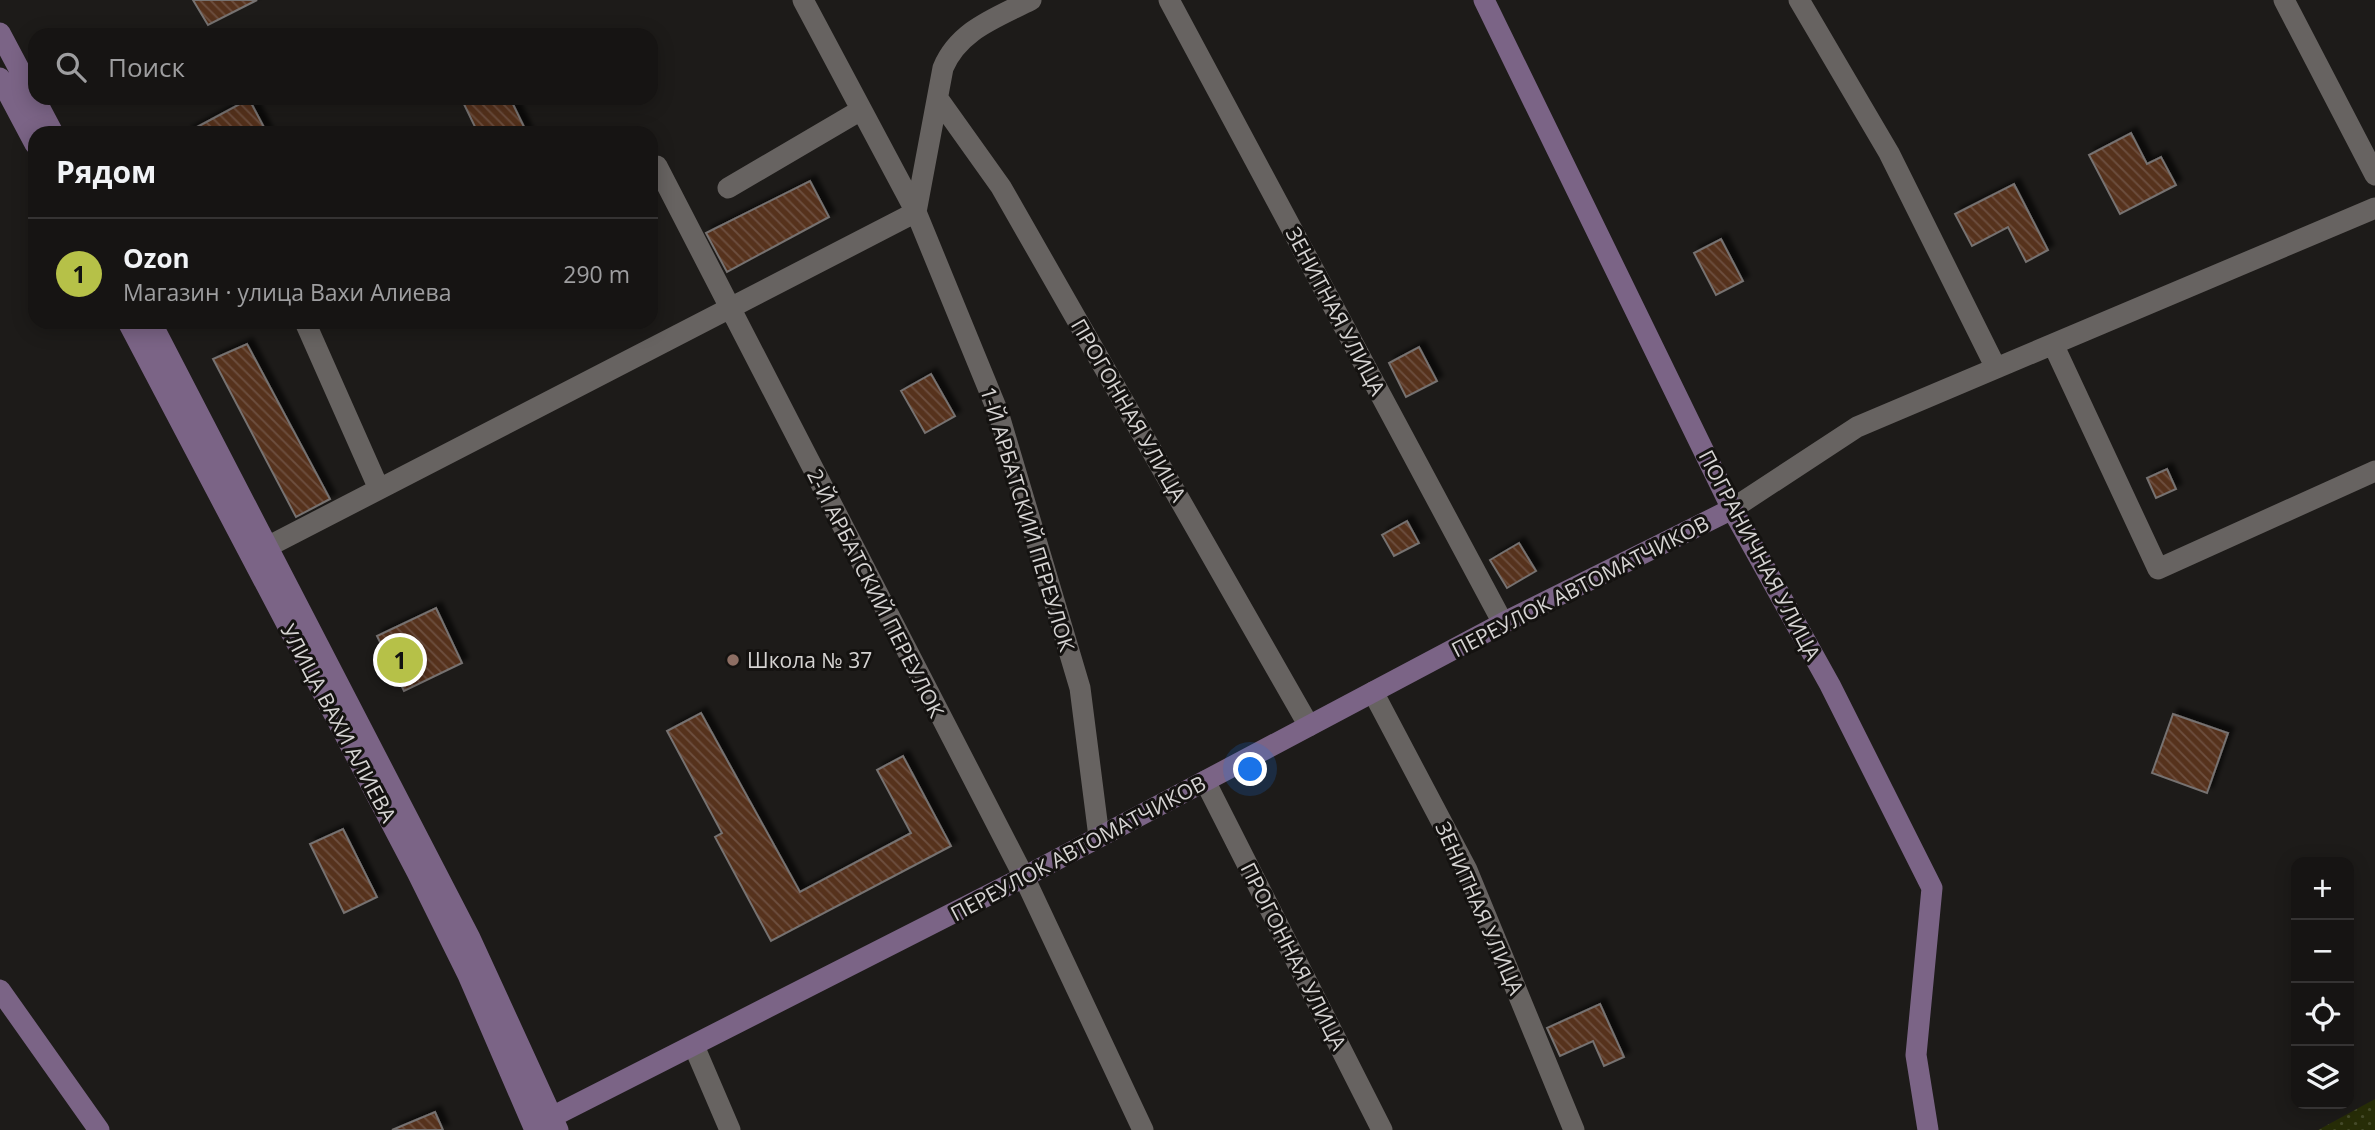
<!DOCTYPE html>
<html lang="ru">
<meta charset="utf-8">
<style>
body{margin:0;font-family:"Open Sans",sans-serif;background:#1f1d1c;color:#f1f3f6}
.controls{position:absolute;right:21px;bottom:21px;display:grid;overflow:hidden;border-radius:14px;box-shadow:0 4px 18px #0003}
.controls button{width:63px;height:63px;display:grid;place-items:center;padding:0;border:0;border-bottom:2px solid #353333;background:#161413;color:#f1f3f6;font:35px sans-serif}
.you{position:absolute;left:1251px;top:770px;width:24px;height:24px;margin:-18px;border:5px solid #fff;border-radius:50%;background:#1a73e8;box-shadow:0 0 0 10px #1a73e833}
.badge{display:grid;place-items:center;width:46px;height:46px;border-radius:50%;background:#b6c148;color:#111;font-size:23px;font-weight:700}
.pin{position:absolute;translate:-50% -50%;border:4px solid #fff;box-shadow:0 2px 7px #0006}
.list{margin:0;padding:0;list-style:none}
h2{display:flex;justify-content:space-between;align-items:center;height:91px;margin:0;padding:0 28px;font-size:30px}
h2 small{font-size:23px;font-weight:400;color:#9e9ea0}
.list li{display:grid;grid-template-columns:46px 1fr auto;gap:21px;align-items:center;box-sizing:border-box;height:112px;padding:0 28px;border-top:2px solid #353333}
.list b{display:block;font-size:26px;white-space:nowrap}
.list p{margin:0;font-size:23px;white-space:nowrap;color:#9e9ea0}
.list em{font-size:23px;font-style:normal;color:#9e9ea0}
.icon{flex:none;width:38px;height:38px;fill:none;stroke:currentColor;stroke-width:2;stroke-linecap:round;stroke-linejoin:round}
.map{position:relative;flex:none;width:2375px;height:1130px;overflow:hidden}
.search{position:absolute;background:#161413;box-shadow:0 4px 18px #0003;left:28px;top:28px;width:630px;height:77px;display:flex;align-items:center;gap:18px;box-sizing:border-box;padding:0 24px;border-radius:21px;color:#9e9ea0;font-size:26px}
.panel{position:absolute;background:#161413;box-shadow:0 4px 18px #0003;left:28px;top:126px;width:630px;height:203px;border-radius:21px}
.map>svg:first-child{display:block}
</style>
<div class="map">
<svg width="2375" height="1130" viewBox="0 0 2375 1130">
<defs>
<pattern id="grass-dots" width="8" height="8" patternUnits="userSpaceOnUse" patternTransform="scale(1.75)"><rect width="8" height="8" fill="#272d07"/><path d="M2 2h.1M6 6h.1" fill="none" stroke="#464b2a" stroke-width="1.8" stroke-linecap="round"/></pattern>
<pattern id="building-back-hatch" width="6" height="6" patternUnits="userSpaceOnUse" patternTransform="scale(1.75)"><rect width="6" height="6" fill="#57331f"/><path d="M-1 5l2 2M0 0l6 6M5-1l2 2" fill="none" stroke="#6e503f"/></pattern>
<filter id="shadow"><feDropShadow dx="5.5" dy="-5.5" stdDeviation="2" flood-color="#0009"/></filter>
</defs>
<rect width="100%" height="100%" fill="#1d1b19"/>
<!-- grass -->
<path fill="url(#grass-dots)" d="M2375 1099V1130H2318Z"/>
<!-- building -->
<path fill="url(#building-back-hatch)" stroke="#767271" stroke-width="2" filter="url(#shadow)" d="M193 0H257L208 25Z
M461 98H510L527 133H478Z
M249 99 267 133H186Z
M2131 133 2147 164 2161 157 2176 185 2120 214 2089 155Z
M810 181 829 217 727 272 706 233Z
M2014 184 2048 250 2026 262 2008 227 1972 246 1955 214Z
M1721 239 1743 281 1716 295 1694 253Z
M247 344 330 499 296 517 213 359Z
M1419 347 1437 381 1406 397 1389 363Z
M931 374 955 416 925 433 901 391Z
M2167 469 2176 489 2156 498 2147 478Z
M1407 521 1419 543 1394 556 1382 535Z
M1519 543 1536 571 1507 588 1490 560Z
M436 608 462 663 404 691 377 636Z
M701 713 800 892 911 833 877 770 903 756 951 846 771 941 715 837 722 833 667 731Z
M2173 714 2228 733 2207 793 2152 773Z
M343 829 377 897 344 913 310 844Z
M1600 1004 1624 1057 1604 1066 1593 1041 1560 1056 1547 1028Z
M435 1112 443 1130H392Z"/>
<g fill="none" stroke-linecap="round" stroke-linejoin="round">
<!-- street -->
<path stroke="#676361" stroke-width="21" d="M803 0 916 212 998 412 1080 688 1099 837
M1169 0 1503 623
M1799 0 1889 153 1996 368
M2284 0 2375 175
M939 100 1001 187 1309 726
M657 166 1024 877 1143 1130
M728 188 861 110
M916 212 943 68C959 30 996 18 1031 0
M305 322 379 489
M2053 344 2158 569 2375 471
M1732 509 1857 427 2375 208
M269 546 916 212
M1373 692 1467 870 1574 1130
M1205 781 1382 1130
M694 1046 730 1130"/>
<!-- secondary -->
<path stroke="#7b6486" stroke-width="21" d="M1484 0 1732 509 1830 685 1932 888 1916 1055 1928 1130
M0 33 53 133
M0 78 35 144
M128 322 417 872 468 975 535 1130
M151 322 470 938 558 1130
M0 990 99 1130
M534 1126 1024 877 1503 623 1732 509"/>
</g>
<!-- markers -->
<circle fill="#8d6e63" stroke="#141210" stroke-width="2.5" cx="733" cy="660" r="7"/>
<g text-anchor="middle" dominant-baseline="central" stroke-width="6" stroke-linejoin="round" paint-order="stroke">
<!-- street labels -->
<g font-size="21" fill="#d6d4d3" stroke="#141210">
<text transform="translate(1336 311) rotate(62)">ЗЕНИТНАЯ УЛИЦА</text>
<text transform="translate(1129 410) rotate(60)">ПРОГОННАЯ УЛИЦА</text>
<text transform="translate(1028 519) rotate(73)">1-Й АРБАТСКИЙ ПЕРЕУЛОК</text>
<text transform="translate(1760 555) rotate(62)">ПОГРАНИЧНАЯ УЛИЦА</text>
<text transform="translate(1580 586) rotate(-27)">ПЕРЕУЛОК АВТОМАТЧИКОВ</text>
<text transform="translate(876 593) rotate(63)">2-Й АРБАТСКИЙ ПЕРЕУЛОК</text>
<text transform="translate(339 723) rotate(62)">УЛИЦА ВАХИ АЛИЕВА</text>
<text transform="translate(1078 848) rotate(-28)">ПЕРЕУЛОК АВТОМАТЧИКОВ</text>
<text transform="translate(1480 908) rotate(66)">ЗЕНИТНАЯ УЛИЦА</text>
<text transform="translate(1294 956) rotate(63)">ПРОГОННАЯ УЛИЦА</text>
</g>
<!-- poi labels -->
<g font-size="21" fill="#d6d4d3" stroke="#141210" text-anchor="start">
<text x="747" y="660">Школа № 37</text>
</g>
</g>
</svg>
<div class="controls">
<button>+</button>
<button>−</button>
<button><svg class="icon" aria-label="locate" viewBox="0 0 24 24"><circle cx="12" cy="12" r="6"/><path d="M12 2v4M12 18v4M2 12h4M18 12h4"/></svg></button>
<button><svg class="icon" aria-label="layers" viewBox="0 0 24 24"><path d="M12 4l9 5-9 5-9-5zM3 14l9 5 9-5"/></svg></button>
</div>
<div class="you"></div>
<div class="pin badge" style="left:400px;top:660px">1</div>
<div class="search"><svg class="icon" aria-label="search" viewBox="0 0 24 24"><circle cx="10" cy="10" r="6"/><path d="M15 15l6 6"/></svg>Поиск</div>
<section class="panel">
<h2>Рядом<small></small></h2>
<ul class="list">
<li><span class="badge">1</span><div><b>Ozon</b><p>Магазин · улица Вахи Алиева</p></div><em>290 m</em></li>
</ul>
</section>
</div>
